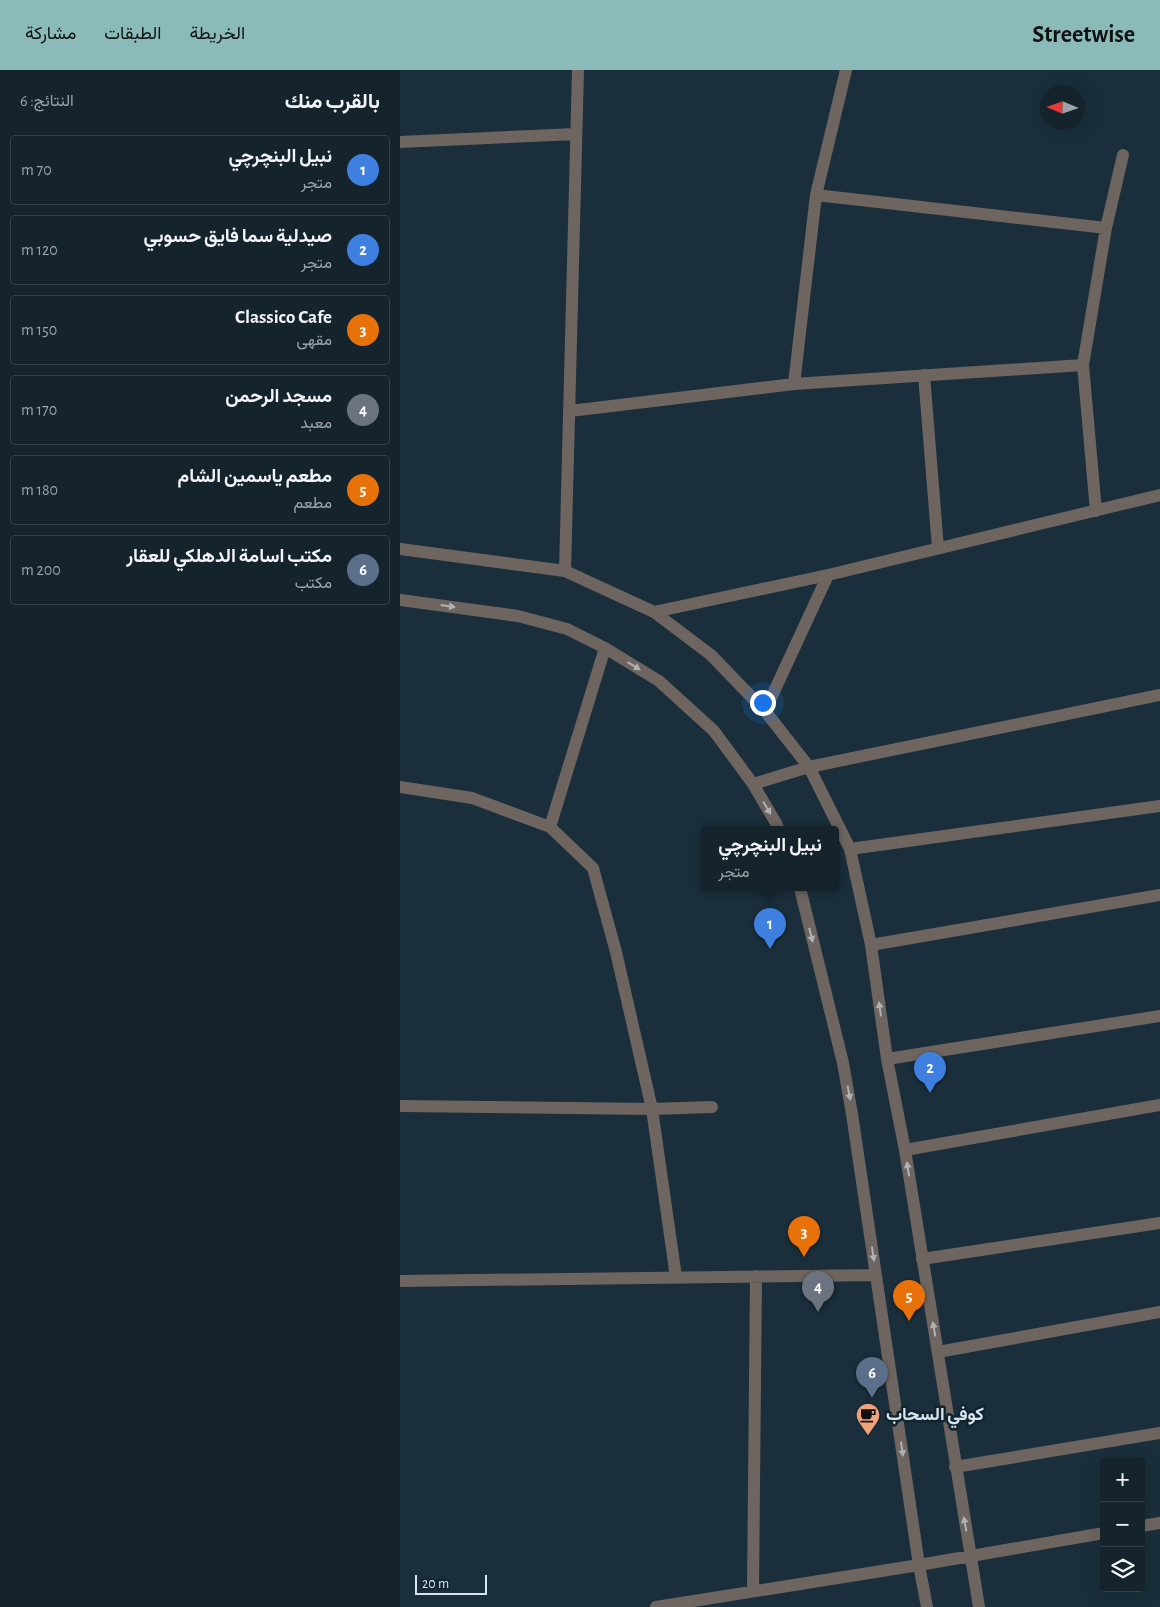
<!DOCTYPE html>
<html lang="ar">
<meta charset="utf-8">
<style>
body{margin:0;font-family:"Alegreya Sans",Vazirmatn,sans-serif;background:#1d2b34;color:#f1f3f6;direction:rtl}
.controls{position:absolute;right:15px;bottom:15px;display:grid;overflow:hidden;border-radius:5px;box-shadow:0 5px 20px #0002}
.controls button{width:45px;height:45px;display:grid;place-items:center;padding:0;border:0;border-bottom:1px solid #334048;background:#14232c;color:#f1f3f6;font:25px sans-serif}
.compass{position:absolute;left:640px;top:15px;width:45px;height:45px;border-radius:50%;background:#14232c;box-shadow:0 5px 20px #0002;rotate:272deg}
.scale{position:absolute;left:15px;bottom:12px;width:72px;box-sizing:border-box;padding-left:5px;border:2px solid #d8e5ed;border-top:0;font-size:14px;line-height:18px;white-space:nowrap;color:#d8e5ed;-webkit-text-stroke:4px #102531;paint-order:stroke}
.you{position:absolute;left:362px;top:632px;width:18px;height:18px;margin:-12px;border:4px solid #fff;border-radius:50%;background:#1a73e8;box-shadow:0 0 0 8px #1a73e833}
.badge{display:grid;place-items:center;width:32px;height:32px;border-radius:50%;background:#8bbbb9;color:#fff;font-size:16px;font-weight:700}
.pin{position:absolute;translate:-50% -41px;filter:drop-shadow(0 1px 2px #0008)}
.pin::after{content:'';position:absolute;top:26px;width:18px;height:15px;background:inherit;clip-path:polygon(0 0,100% 0,50% 100%)}
.popup{position:absolute;left:301px;top:756px;width:138px;height:65px;box-sizing:border-box;display:grid;place-content:center;border-radius:5px;background:#14232c;filter:drop-shadow(0 1px 4px #0005);font-size:16px;white-space:nowrap;color:#9da4a9}
.popup b{font-size:19px;color:#f1f3f6}
.popup::after{content:'';position:absolute;left:50%;top:100%;margin-left:-10px;border:10px solid transparent;border-top-color:#14232c}
.list{margin:0;padding:0;list-style:none}
h2{display:flex;justify-content:space-between;align-items:center;height:65px;margin:0;padding:0 20px;font-size:21px}
h2 small{font-size:16px;font-weight:400;color:#9da4a9}
.list li{display:grid;grid-template-columns:32px 1fr auto;gap:15px;align-items:center;box-sizing:border-box;height:70px;margin:0 10px 10px;padding:0 10px;border:1px solid #334048;border-radius:5px}
.list b{display:block;font-size:19px;white-space:nowrap}
.list p{margin:0;font-size:16px;white-space:nowrap;color:#9da4a9}
.list em{font-size:16px;font-style:normal;color:#9da4a9}
.icon{flex:none;width:28px;height:28px;fill:none;stroke:currentColor;stroke-width:2;stroke-linecap:round;stroke-linejoin:round}
.map{position:relative;flex:none;width:760px;height:1537px;overflow:hidden;direction:ltr}
header{display:flex;align-items:center;gap:30px;box-sizing:border-box;height:70px;padding:0 25px;background:#8bbbb9;color:#111}
header strong{font-size:24px}
nav{display:flex;gap:28px;margin-inline-start:auto;font-size:18px}
main{display:flex}
aside{flex:1;background:#14232c}
.map>svg:first-child{display:block}
</style>
<header>
<strong>Streetwise</strong>
<nav><a>الخريطة</a><a>الطبقات</a><a>مشاركة</a></nav>
</header>
<main>
<div class="map">
<svg width="760" height="1537" viewBox="0 0 760 1537">
<rect width="100%" height="100%" fill="#1a2f3b"/>
<g fill="none" stroke-linecap="round" stroke-linejoin="round">
<!-- minor -->
<path stroke="#6f6560" stroke-width="12" d="M0 72 176 64
M416 125 706 158
M524 305 538 478
M394 314 416 125 446 0
M170 341 394 314 683 295
M696 441 683 295 706 158 723 85
M0 479 165 501 254 542 311 585 365 641 409 697 450 779 471 875 487 989 505 1080 579 1537
M165 501 178 0
M0 530 118 546 167 559 205 578 259 611 314 661 353 714 376 753 379 760
M254 542 428 505 760 425
M365 641 428 505
M353 714 409 697 760 625
M0 717 72 728 150 757 193 798 216 882 252 1039 276 1207
M150 757 205 578
M450 779 760 736
M400 818 443 993 452 1044 519 1495 527 1537
M471 875 760 825
M487 989 760 946
M0 1036 252 1039 312 1037
M505 1080 760 1035
M522 1189 760 1153
M0 1211 476 1205
M538 1282 760 1242
M555 1397 760 1363
M741 1456 760 1453
M353 1521 356 1206
M256 1537 519 1495 704 1463"/>
</g>
<!-- one-way arrows -->
<defs><path id="oneway-solid" d="M-6-.8H1V-3.2L6.5 0L1 3.2V.8H-6Z" transform="scale(1.25)"/></defs>
<g fill="#aeb2b5">
<use href="#oneway-solid" transform="translate(48 536) rotate(8)"/>
<use href="#oneway-solid" transform="translate(234 596) rotate(31)"/>
<use href="#oneway-solid" transform="translate(367 738) rotate(59)"/>
<use href="#oneway-solid" transform="translate(411 865) rotate(76)"/>
<use href="#oneway-solid" transform="translate(480 939) rotate(-98)"/>
<use href="#oneway-solid" transform="translate(449 1023) rotate(79)"/>
<use href="#oneway-solid" transform="translate(508 1099) rotate(-99)"/>
<use href="#oneway-solid" transform="translate(473 1184) rotate(82)"/>
<use href="#oneway-solid" transform="translate(534 1259) rotate(-100)"/>
<use href="#oneway-solid" transform="translate(502 1379) rotate(82)"/>
<use href="#oneway-solid" transform="translate(565 1454) rotate(-100)"/>
</g>
<!-- icons -->
<defs>
<symbol id="cafe-pin" viewBox="-11 -11 22 30"><path d="M0 17L-7.5 6A9.5 9.5 0 1 1 7.5 6Z" fill="#f0a27a" stroke="#102531"/><path d="M-5.5-4.5H6V0H3Q3 3.5 0 3.5H-2.5Q-5.5 3.5-5.5 0ZM3-3.2v2h1.7v-2ZM-6 4.5H4V6H-6Z" fill="#111"/></symbol>
</defs>
<g fill-rule="evenodd">
<use href="#cafe-pin" x="454" y="1331" width="28" height="38"/>
</g>
<g text-anchor="middle" dominant-baseline="central" stroke-width="5" stroke-linejoin="round" paint-order="stroke">
<!-- poi labels -->
<g font-size="18" font-weight="bold" fill="#d8e5ed" stroke="#102531" text-anchor="start">
<text x="486" y="1345">كوفي السحاب</text>
</g>
</g>
</svg>
<div class="controls">
<button>+</button>
<button>−</button>
<button><svg class="icon" aria-label="layers" viewBox="0 0 24 24"><path d="M12 4l9 5-9 5-9-5zM3 14l9 5 9-5"/></svg></button>
</div>
<svg class="compass" viewBox="-18 -18 36 36"><path d="M0-13l5 13h-10z" fill="#e53935"/><path d="M0 13l5-13h-10z" fill="#9da4a9"/></svg>
<div class="scale">20 m</div>
<div class="you"></div>
<div class="pin badge" style="left:370px;top:879px;background:#3f7fe0">1</div>
<div class="popup"><b>نبيل البنچرچي</b>متجر</div>
<div class="pin badge" style="left:530px;top:1023px;background:#3f7fe0">2</div>
<div class="pin badge" style="left:404px;top:1187px;background:#e8710a">3</div>
<div class="pin badge" style="left:418px;top:1242px;background:#6b7280">4</div>
<div class="pin badge" style="left:509px;top:1251px;background:#e8710a">5</div>
<div class="pin badge" style="left:472px;top:1328px;background:#5c6f8a">6</div>
</div>
<aside>
<h2>بالقرب منك<small>النتائج: 6</small></h2>
<ul class="list">
<li><span class="badge" style="background:#3f7fe0">1</span><div><b>نبيل البنچرچي</b><p>متجر</p></div><em>70 m</em></li>
<li><span class="badge" style="background:#3f7fe0">2</span><div><b>صيدلية سما فايق حسوبي</b><p>متجر</p></div><em>120 m</em></li>
<li><span class="badge" style="background:#e8710a">3</span><div><b>Classico Cafe</b><p>مقهى</p></div><em>150 m</em></li>
<li><span class="badge" style="background:#6b7280">4</span><div><b>مسجد الرحمن</b><p>معبد</p></div><em>170 m</em></li>
<li><span class="badge" style="background:#e8710a">5</span><div><b>مطعم ياسمين الشام</b><p>مطعم</p></div><em>180 m</em></li>
<li><span class="badge" style="background:#5c6f8a">6</span><div><b>مكتب اسامة الدهلكي للعقار</b><p>مكتب</p></div><em>200 m</em></li>
</ul>
</aside>
</main>
